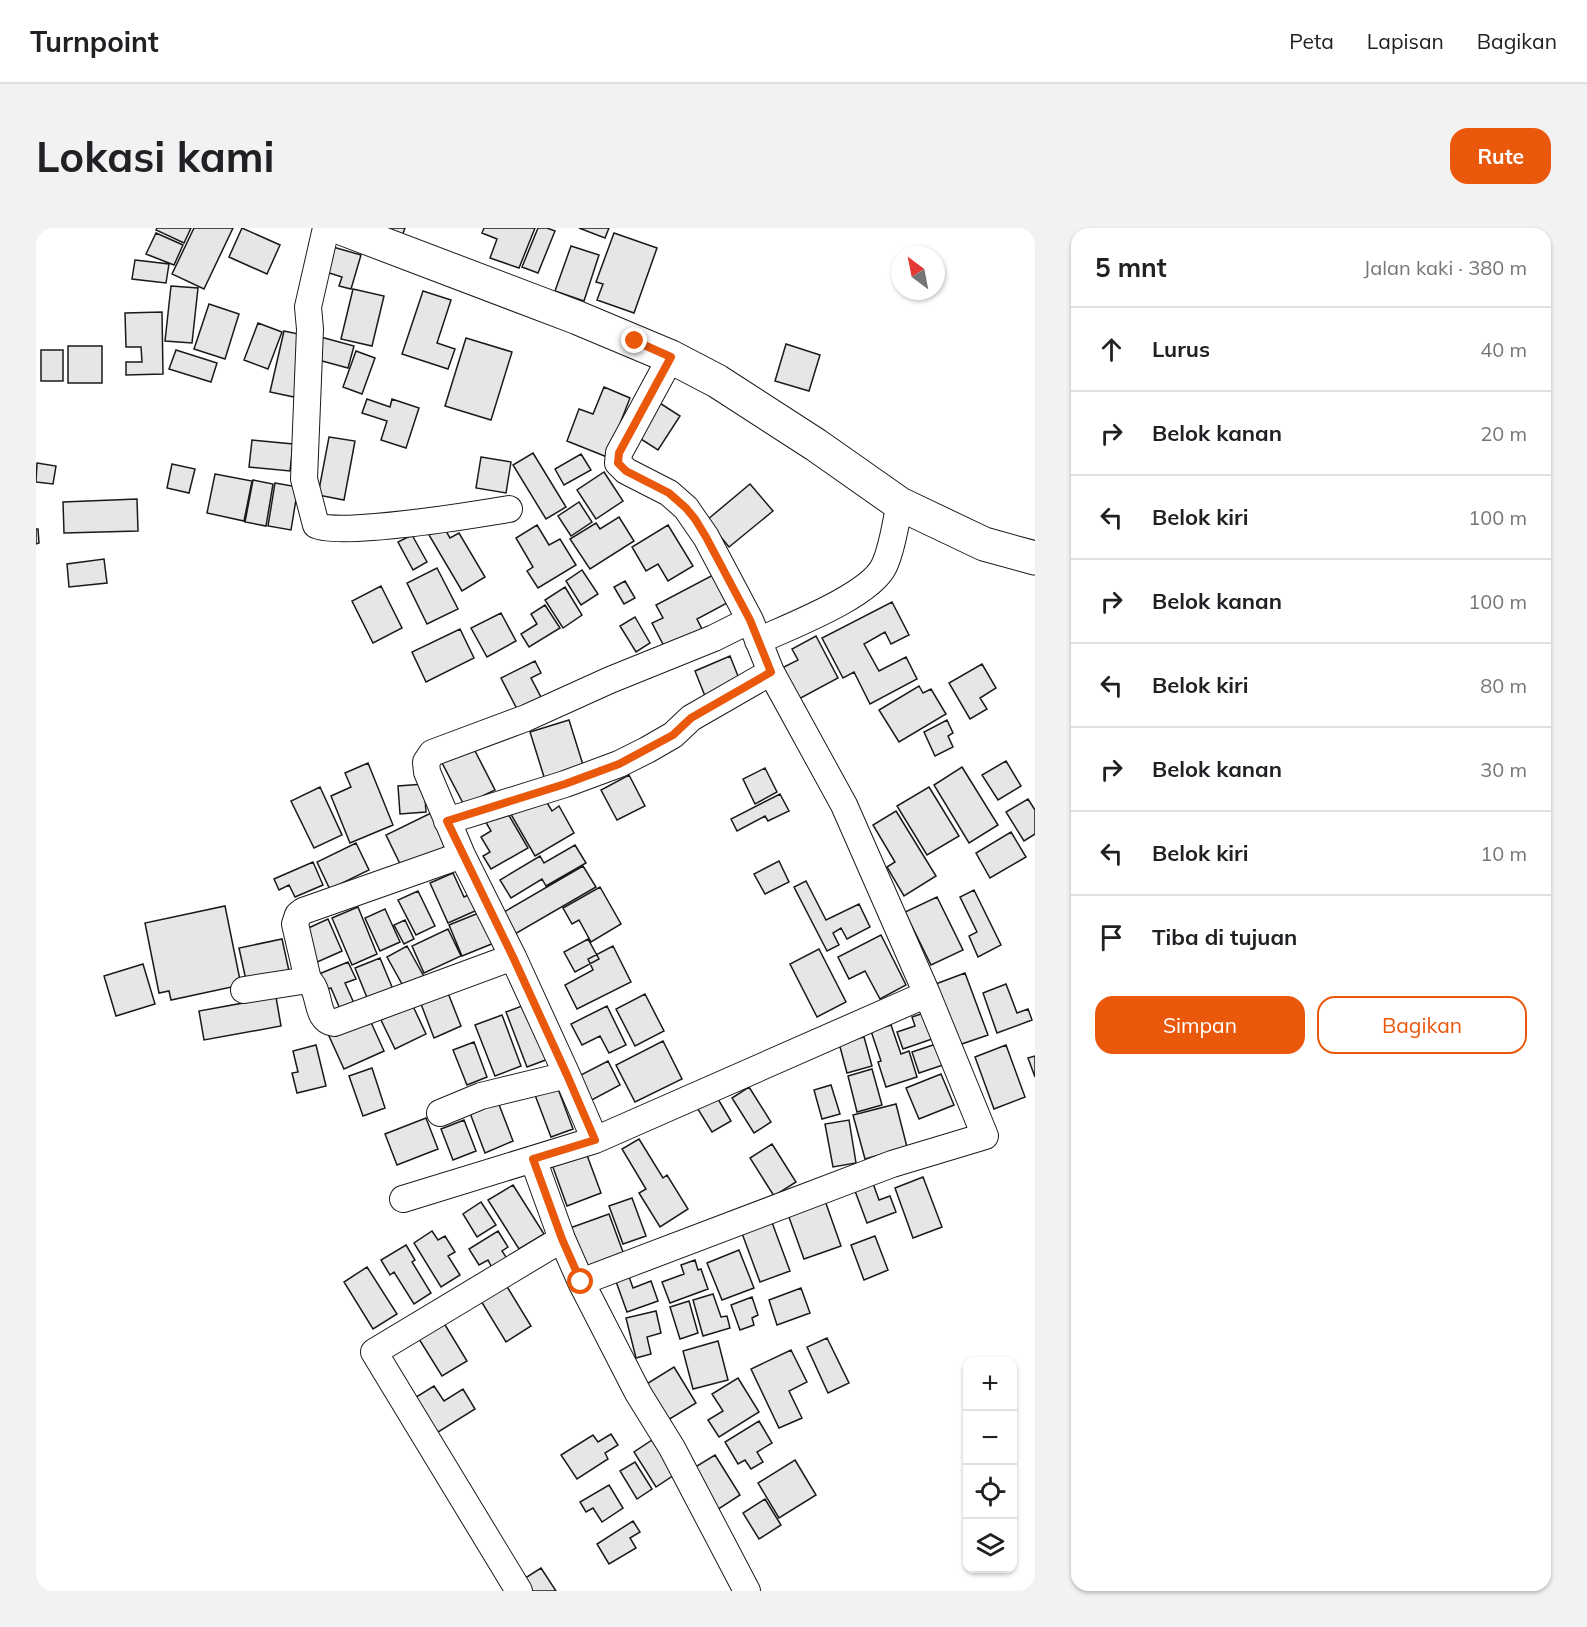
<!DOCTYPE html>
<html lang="id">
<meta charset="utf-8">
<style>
body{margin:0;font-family:Mulish,sans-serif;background:#f2f2f2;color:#202124}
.controls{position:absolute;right:18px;bottom:18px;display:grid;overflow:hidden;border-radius:12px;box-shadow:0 2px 4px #0004}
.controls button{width:54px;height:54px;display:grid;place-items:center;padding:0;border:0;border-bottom:2px solid #e0e0e0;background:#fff;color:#202124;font:30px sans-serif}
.compass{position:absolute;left:855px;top:18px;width:54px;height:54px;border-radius:50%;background:#fff;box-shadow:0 2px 4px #0004;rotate:328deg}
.stop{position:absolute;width:18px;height:18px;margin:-14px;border:4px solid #ea580c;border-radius:50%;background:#fff}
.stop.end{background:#ea580c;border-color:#fff;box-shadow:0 2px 6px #0008}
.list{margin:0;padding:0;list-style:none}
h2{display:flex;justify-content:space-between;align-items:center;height:78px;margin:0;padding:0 24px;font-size:26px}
h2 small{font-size:20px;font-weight:400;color:#757577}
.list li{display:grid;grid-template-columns:39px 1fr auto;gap:18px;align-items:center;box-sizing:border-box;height:84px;padding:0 24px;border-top:2px solid #e0e0e0}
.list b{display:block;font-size:22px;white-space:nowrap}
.list em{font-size:20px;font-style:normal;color:#757577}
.actions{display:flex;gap:12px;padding:18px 24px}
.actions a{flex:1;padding:14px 0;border:2px solid #ea580c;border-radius:18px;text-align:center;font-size:21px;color:#ea580c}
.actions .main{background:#ea580c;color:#fff}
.icon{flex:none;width:33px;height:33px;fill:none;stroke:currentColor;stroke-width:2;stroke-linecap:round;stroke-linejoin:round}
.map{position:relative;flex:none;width:999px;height:1363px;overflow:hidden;border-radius:18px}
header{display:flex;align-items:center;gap:36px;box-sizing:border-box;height:84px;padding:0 30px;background:#fff;border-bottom:2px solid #e0e0e0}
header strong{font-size:28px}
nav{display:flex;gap:33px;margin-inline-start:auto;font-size:21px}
.intro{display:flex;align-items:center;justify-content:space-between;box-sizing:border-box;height:144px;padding:0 36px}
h1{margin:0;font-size:42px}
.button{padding:15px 27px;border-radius:18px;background:#ea580c;color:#fff;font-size:21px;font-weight:700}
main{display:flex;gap:36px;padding:0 36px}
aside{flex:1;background:#fff;border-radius:18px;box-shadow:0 2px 4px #0004}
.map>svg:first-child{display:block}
</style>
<header>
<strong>Turnpoint</strong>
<nav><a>Peta</a><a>Lapisan</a><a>Bagikan</a></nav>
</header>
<div class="intro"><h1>Lokasi kami</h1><a class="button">Rute</a></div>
<main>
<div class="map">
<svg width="999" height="1363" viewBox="0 0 999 1363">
<rect width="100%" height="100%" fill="#fff"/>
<!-- building -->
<path fill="#e6e6e6" stroke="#1a1a1a" stroke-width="1.5" d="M121 0H155L148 15 120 2Z
M158 0H197L168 61 136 46Z
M206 0 244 17 231 46 193 29Z
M335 0H369L366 8Z
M448 0H499L483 40 454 30 461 11 446 5Z
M502 0H511L519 3 502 45 486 39Z
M543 0H573L569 10Z
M120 5 147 17 138 37 110 26Z
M578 5 621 20 598 85 561 72 567 56 560 54Z
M535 18 563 27 548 73 519 63Z
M297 19 325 27 315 61 303 58 306 49 290 44Z
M99 32 133 36 130 55 96 51Z
M135 58 162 60 156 115 129 113Z
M317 61 348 68 336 118 305 111Z
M387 63 415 72 401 115 419 121 412 141 366 126Z
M173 76 203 86 189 131 158 121Z
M126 84 127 146 90 147V134H106L105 119H90L89 85Z
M222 95 246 104 232 141 208 132Z
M248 103 272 108 258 169 234 164Z
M281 108 318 118 312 140 275 130Z
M430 110 476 124 455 192 409 178Z
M750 116 784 127 773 163 739 153Z
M32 118H66V155H32Z
M5 122H27V153H5Z
M140 122 181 135 175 154 133 141Z
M320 123 339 130 326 166 307 159Z
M568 159 594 170 571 229 531 213 543 181 557 186Z
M331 171 354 179 356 171 383 180 370 220 345 212 351 193 326 185Z
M619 172 644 188 622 222 597 206Z
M293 209 319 213 308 272 282 267Z
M216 212 257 216 254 243 213 239Z
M497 225 530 279 510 291 477 237Z
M545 226 555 242 528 257 519 241Z
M445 229 475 234 470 265 440 260Z
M1 235 20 238 17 256 0 254Z
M136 236 159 241 153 265 131 260Z
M568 244 587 273 560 291 541 262Z
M179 246 216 253 208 293 171 285Z
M217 252 237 256 230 298 209 294Z
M239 255 262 259 255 302 232 298Z
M714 256 737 283 693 319 671 292Z
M101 271 102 303 28 305 27 274Z
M543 274 556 294 535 308 522 288Z
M583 289 598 313 554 341 534 311 560 295 564 301Z
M501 297 513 317 524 311 540 337 502 360 491 343 497 339 480 310Z
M632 297 657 338 632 353 622 336 610 343 596 319Z
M407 298 414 310 423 305 449 349 426 363 393 307Z
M0 301H2L3 315 0 316Z
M376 307 391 334 377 342 362 314Z
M68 331 71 355 33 359 31 336Z
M401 340 422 381 391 396 371 355Z
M546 342 562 366 545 377 530 353Z
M679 346 693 374 661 391 667 403 630 422 616 395 627 390 620 377Z
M589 353 599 370 588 376 578 359Z
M345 358 366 400 337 415 316 373Z
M529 359 546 387 527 400 509 372Z
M856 374 873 407 855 416 849 404 828 416 843 443 870 429 881 451 834 476 818 444 807 450 786 410Z
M509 377 524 400 493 419 485 406 501 396 495 386Z
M465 385 480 413 451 429 435 400Z
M599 389 614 415 600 424 584 398Z
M424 401 438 430 390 454 376 424Z
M780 408 802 450 761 472 744 441 762 432 756 421Z
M694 428 706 458 671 473 659 443Z
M499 433 505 445 495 450 507 473 483 485 465 450Z
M946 436 960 460 944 470 951 481 934 491 913 455Z
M883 458 887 465 895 461 910 486 863 514 843 482Z
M533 492 548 540 509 552 494 504Z
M911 492 917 505 912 508 917 519 899 528 888 504Z
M436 517 459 562 428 577 405 533Z
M970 533 985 558 962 572 946 547Z
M332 535 357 597 314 615 295 568 315 559 309 545Z
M926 539 962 597 933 615 898 557Z
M729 540 741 564 719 576 707 551Z
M593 547 609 578 581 592 565 562Z
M388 556 390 584 364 586 362 558Z
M284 559 306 607 278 620 255 573Z
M893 559 923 608 891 627 861 578Z
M505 565 516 583 523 578 538 605 499 628 473 583Z
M744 566 753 583 732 593 729 588 701 603 695 591Z
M992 571 999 582V606L988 613 970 584Z
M468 579 492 620 455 641 447 628 454 624 445 609 455 603 448 591Z
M860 583 900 648 868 668 851 639 859 634 837 597Z
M397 584 415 620 368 644 350 607Z
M975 604 990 629 954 650 940 625Z
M320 615 333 642 304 656 307 663 297 668 281 634Z
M539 617 550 635 510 658 506 651 475 670 464 652 504 628 508 635Z
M743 633 753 654 729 666 718 646Z
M277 634 287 657 259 669 253 657 243 662 238 651Z
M547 638 560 659 479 706 468 684Z
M417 645 428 669 441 663 448 679 412 695 394 655Z
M770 653 790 692 823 676 834 699 811 711 805 700 797 705 803 717 791 723 758 659Z
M564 659 585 696 555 714 543 692 536 696 527 680Z
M938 662 965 717 942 729 933 708 941 704 924 669Z
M382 663 399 698 380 707 362 672Z
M901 669 927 722 895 737 869 684Z
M189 678 205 757 135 772 133 763 123 765 109 695Z
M322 679 341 726 316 737 296 690Z
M349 681 364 714 344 723 329 690Z
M450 682 463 713 426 728 413 697Z
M292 691 306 723 279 735 266 703Z
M369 692 378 711 368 716 358 697Z
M412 701 425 728 388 745 376 718Z
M845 707 870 757 844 771 829 743 813 751 802 729Z
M246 711 253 743 210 752 203 720Z
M552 711 563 731 539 744 528 724Z
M371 718 391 754 371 765 351 729Z
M577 718 595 754 541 781 529 757 557 742 552 731Z
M783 721 810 774 781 789 754 736Z
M344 730 359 766 334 777 319 740Z
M312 734 320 751 309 755 321 782 307 788 295 760 289 762 283 746Z
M107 736 119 776 80 788 68 748Z
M929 745 952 807 920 818 897 757Z
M970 756 981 785 992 781 996 792 961 805 947 765Z
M412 765 425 798 398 810 385 776Z
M609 766 628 803 599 818 580 781Z
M240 769 245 798 168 812 163 783Z
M494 775 515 830 491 839 470 784Z
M376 776 390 806 359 821 345 792Z
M571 778 590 817 573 825 564 808 546 817 535 796Z
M891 784 899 810 867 821 861 804 879 798 876 789Z
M466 787 485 838 459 848 439 797Z
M333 790 348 823 308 841 293 808Z
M855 797 865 826 873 823 881 849 850 859 842 834 845 833 835 803Z
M828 809 836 838 811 845 803 815Z
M627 813 646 851 599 874 580 837Z
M438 814 451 849 431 857 417 822Z
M900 816 907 837 883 845 876 824Z
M280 817 290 858 261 865 256 845 262 844 257 823Z
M970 817 989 869 958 881 939 829Z
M999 828V849L992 830Z
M572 833 584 857 552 874 539 850Z
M336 840 349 880 327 888 313 848Z
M836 841 846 877 821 884 812 848Z
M905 846 918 877 883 891 870 860Z
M795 857 804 886 786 891 778 862Z
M521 858 537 901 515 909 499 867Z
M713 859 735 894 718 905 696 870Z
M679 866 695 893 676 904 660 878Z
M462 874 477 913 449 925 434 885Z
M860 876 871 919 829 931 817 887Z
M390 890 402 921 361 937 349 906Z
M428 892 440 923 417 932 405 901Z
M813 892 820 935 797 939 789 896Z
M603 911 627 950 631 947 652 981 624 999 603 965 610 961 586 921Z
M736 916 760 954 738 968 714 930Z
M548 919 565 965 531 978 514 931Z
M834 947 843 972 854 968 860 984 831 995 816 955Z
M887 949 906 999 877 1010 859 960Z
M477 957 508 1006 483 1021 452 972Z
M787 967 805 1018 768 1031 750 981Z
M596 970 610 1008 587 1016 573 978Z
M445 974 460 997 441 1009 427 986Z
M573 986 587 1024 548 1039 534 1000Z
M734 989 754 1043 724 1054 704 1000Z
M396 1003 402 1012 409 1008 419 1024 412 1028 424 1047 405 1059 378 1015Z
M462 1003 472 1019 466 1023 472 1032 457 1042 452 1032 443 1037 433 1021Z
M839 1008 852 1042 828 1052 815 1017Z
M370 1017 379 1032 376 1034 395 1065 378 1076 358 1044 354 1047 345 1032Z
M703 1022 718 1060 686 1072 671 1035Z
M659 1032 662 1042 665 1041 672 1061 634 1075 626 1054 648 1046 645 1037Z
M331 1039 361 1086 337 1101 308 1054Z
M591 1043 597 1060 615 1053 622 1073 591 1084 578 1048Z
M470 1057 495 1098 470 1114 445 1073Z
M765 1060 774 1085 741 1097 733 1072Z
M677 1066 685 1089 691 1088 694 1100 667 1108 657 1072Z
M716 1069 722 1087 716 1090 718 1097 704 1102 695 1077Z
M653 1073 662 1105 644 1111 634 1079Z
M620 1083 625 1105 611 1109 615 1126 600 1130 590 1090Z
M403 1087 431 1133 406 1148 378 1103Z
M791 1110 813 1155 792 1165 771 1119Z
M682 1113 692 1152 657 1161 647 1123Z
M755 1122 771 1154 753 1163 766 1190 743 1200 715 1141Z
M638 1139 660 1175 632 1192 609 1157Z
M702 1150 723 1184 683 1209 672 1192 687 1183 676 1166Z
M398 1158 408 1173 427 1161 439 1181 399 1206 377 1171Z
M723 1193 736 1215 721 1224 727 1234 715 1241 709 1232 702 1236 689 1214Z
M575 1206 582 1217 569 1225 572 1231 541 1251 525 1227 557 1207 562 1214Z
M616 1212 638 1247 620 1259 598 1224Z
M679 1227 704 1267 681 1282 656 1241Z
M759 1232 780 1267 743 1290 722 1255Z
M599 1234 616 1261 601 1271 584 1243Z
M573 1257 587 1280 566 1294 557 1280 550 1284 544 1274Z
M729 1271 745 1297 723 1311 707 1285Z
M597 1293 604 1304 594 1310 600 1320 573 1336 561 1316Z
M505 1340 520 1363H493L486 1352Z"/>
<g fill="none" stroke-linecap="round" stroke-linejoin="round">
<defs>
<path id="minor" d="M290 0 272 79 274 101 268 251 280 297C298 310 443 286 473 281
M722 413C752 399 834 368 848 338 857 319 859 296 864 276
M411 593 529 556 583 536 611 522 637 507 655 490 735 444
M272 752 259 696 262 687 267 683 426 627
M208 762 272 752C286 763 278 792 298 795L477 729
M404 885 445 868 531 847
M559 912 531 847 477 729 426 627 391 544 390 534 396 525 490 490 574 452 678 410 714 392
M497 931 526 1011 545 1054 602 1165 636 1220 711 1363
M367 971 559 912 891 766
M545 1054 856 936 949 908 891 766 808 577 735 444 714 392 670 309 650 280 633 265 590 243 582 235 583 225 635 129
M483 1363 338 1124 526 1011"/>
<path id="major" d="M305 0 542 90 635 129 681 153 780 217 864 276 948 316 999 330"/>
</defs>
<!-- minor casing -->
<use href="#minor" stroke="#1a1a1a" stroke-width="28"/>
<!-- major casing -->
<use href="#major" stroke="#1a1a1a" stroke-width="35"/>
<!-- minor -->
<use href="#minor" stroke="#fff" stroke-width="26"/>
<!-- major -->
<use href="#major" stroke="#fff" stroke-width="33"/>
</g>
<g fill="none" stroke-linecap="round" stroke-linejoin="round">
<!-- route -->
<path stroke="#ea580c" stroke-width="8" d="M545 1054 526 1011 497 931 559 912 531 847 477 729 411 593 529 556 583 536 637 507 655 490 735 444 714 392 670 309 659 291 650 280 633 265 590 243 582 235 583 225 635 129 599 113"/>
</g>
</svg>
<div class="controls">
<button>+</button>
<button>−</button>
<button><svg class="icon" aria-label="locate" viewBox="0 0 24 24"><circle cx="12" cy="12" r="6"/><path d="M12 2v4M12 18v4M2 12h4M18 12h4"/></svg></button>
<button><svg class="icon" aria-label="layers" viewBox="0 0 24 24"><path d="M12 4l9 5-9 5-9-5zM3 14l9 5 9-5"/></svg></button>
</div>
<svg class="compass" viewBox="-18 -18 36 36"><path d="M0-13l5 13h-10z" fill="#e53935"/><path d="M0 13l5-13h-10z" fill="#757577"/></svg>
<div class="stop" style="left:545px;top:1054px"></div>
<div class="stop end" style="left:599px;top:113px"></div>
</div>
<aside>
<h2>5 mnt<small>Jalan kaki · 380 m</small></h2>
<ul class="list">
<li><svg class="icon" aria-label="ahead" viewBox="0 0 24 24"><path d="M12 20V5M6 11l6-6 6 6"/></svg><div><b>Lurus</b></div><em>40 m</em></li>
<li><svg class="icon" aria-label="right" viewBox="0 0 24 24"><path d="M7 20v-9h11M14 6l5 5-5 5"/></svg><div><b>Belok kanan</b></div><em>20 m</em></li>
<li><svg class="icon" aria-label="left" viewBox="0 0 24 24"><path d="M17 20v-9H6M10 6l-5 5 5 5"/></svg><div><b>Belok kiri</b></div><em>100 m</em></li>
<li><svg class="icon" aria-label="right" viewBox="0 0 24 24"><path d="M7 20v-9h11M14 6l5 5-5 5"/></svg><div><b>Belok kanan</b></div><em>100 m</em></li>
<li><svg class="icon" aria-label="left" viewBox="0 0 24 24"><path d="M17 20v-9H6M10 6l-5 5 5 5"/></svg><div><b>Belok kiri</b></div><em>80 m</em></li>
<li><svg class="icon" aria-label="right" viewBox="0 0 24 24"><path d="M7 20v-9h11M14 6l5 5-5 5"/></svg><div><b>Belok kanan</b></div><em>30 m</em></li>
<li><svg class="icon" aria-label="left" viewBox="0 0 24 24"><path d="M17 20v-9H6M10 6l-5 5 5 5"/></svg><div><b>Belok kiri</b></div><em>10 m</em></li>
<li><svg class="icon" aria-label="arrive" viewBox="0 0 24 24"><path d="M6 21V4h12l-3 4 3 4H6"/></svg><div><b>Tiba di tujuan</b></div></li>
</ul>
<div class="actions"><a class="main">Simpan</a><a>Bagikan</a></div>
</aside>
</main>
